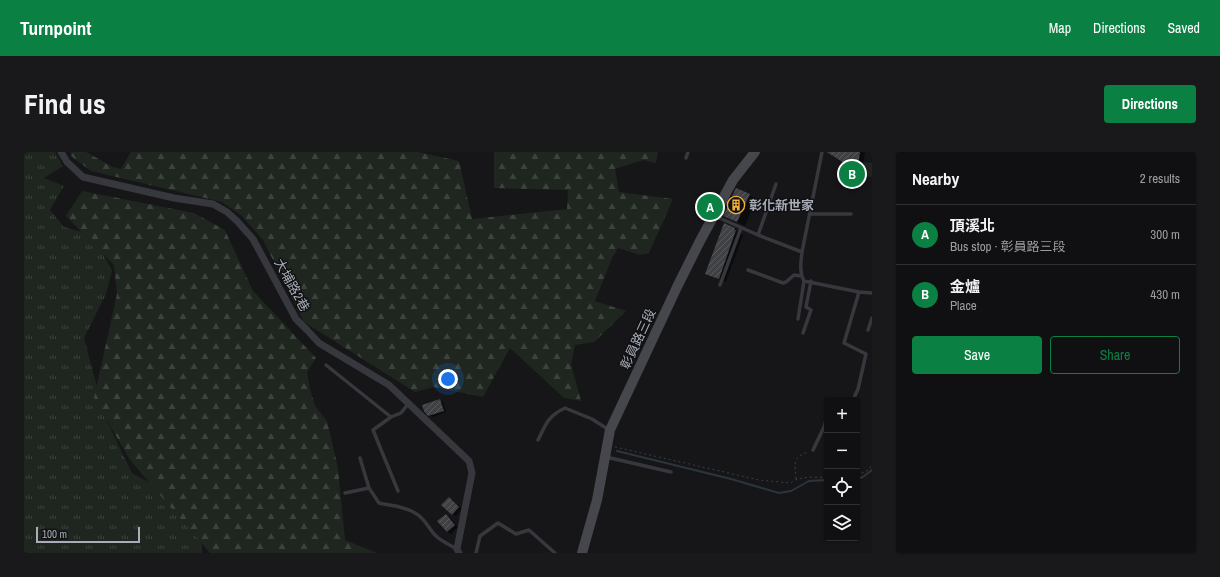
<!DOCTYPE html>
<meta charset="utf-8">
<style>
body{margin:0;font-family:"Archivo Narrow","Noto Sans TC",sans-serif;background:#19191b;color:#f1f3f6}
.controls{position:absolute;right:12px;bottom:12px;display:grid;overflow:hidden;border-radius:4px;box-shadow:0 1px 3px #0004}
.controls button{width:36px;height:36px;display:grid;place-items:center;padding:0;border:0;border-bottom:1px solid #303032;background:#101012;color:#f1f3f6;font:20px sans-serif}
.scale{position:absolute;left:12px;bottom:10px;width:104px;box-sizing:border-box;padding-left:4px;border:2px solid #a8adb8;border-top:0;font-size:11px;line-height:14px;white-space:nowrap;color:#a8adb8;-webkit-text-stroke:3px #111113;paint-order:stroke}
.you{position:absolute;left:424px;top:227px;width:14px;height:14px;margin:-10px;border:3px solid #fff;border-radius:50%;background:#1a73e8;box-shadow:0 0 0 6px #1a73e833}
.badge{display:grid;place-items:center;width:26px;height:26px;border-radius:50%;background:#0b8043;color:#fff;font-size:13px;font-weight:700}
.pin{position:absolute;translate:-50% -50%;border:2px solid #fff;box-shadow:0 1px 4px #0006}
.list{margin:0;padding:0;list-style:none}
h2{display:flex;justify-content:space-between;align-items:center;height:52px;margin:0;padding:0 16px;font-size:17px}
h2 small{font-size:13px;font-weight:400;color:#9c9d9f}
.list li{display:grid;grid-template-columns:26px 1fr auto;gap:12px;align-items:center;box-sizing:border-box;height:60px;padding:0 16px;border-top:1px solid #303032}
.list b{display:block;font-size:15px;white-space:nowrap}
.list p{margin:0;font-size:13px;white-space:nowrap;color:#9c9d9f}
.list em{font-size:13px;font-style:normal;color:#9c9d9f}
.actions{display:flex;gap:8px;padding:12px 16px}
.actions a{flex:1;padding:9px 0;border:1px solid #0b8043;border-radius:4px;text-align:center;font-size:14px;color:#0b8043}
.actions .main{background:#0b8043;color:#fff}
.icon{flex:none;width:22px;height:22px;fill:none;stroke:currentColor;stroke-width:2;stroke-linecap:round;stroke-linejoin:round}
.map{position:relative;flex:none;width:848px;height:401px;overflow:hidden;border-radius:4px}
header{display:flex;align-items:center;gap:24px;box-sizing:border-box;height:56px;padding:0 20px;background:#0b8043;color:#fff}
header strong{font-size:19px}
nav{display:flex;gap:22px;margin-inline-start:auto;font-size:14px}
.intro{display:flex;align-items:center;justify-content:space-between;box-sizing:border-box;height:96px;padding:0 24px}
h1{margin:0;font-size:28px}
.button{padding:10px 18px;border-radius:4px;background:#0b8043;color:#fff;font-size:14px;font-weight:700}
main{display:flex;gap:24px;padding:0 24px}
aside{flex:1;background:#101012;border-radius:4px;box-shadow:0 1px 3px #0004}
.map>svg:first-child{display:block}
</style>
<header>
<strong>Turnpoint</strong>
<nav><a>Map</a><a>Directions</a><a>Saved</a></nav>
</header>
<div class="intro"><h1>Find us</h1><a class="button">Directions</a></div>
<main>
<div class="map">
<svg width="848" height="401" viewBox="0 0 848 401">
<defs>
<pattern id="grass-tufts" width="24" height="20" patternUnits="userSpaceOnUse"><rect width="24" height="20" fill="#1e261f"/><path d="M3 7l-1-3M5 7V3M7 7l1-3M15 17l-1-3M17 17v-4M19 17l1-3" fill="none" stroke="#3c433d"/></pattern>
<pattern id="forest-firs" width="22" height="20" patternUnits="userSpaceOnUse"><rect width="22" height="20" fill="#1e261f"/><path d="M5 1l3.5 6h-7zM16 11l3.5 6h-7z" fill="#3c433d"/></pattern>
<pattern id="building-hatch" width="6" height="6" patternUnits="userSpaceOnUse"><rect width="6" height="6" fill="#404145"/><path d="M-1 1l2-2M0 6l6-6M5 7l2-2" fill="none" stroke="#595a5e"/></pattern>
</defs>
<rect width="100%" height="100%" fill="#161618"/>
<!-- grass -->
<path fill="url(#grass-tufts)" d="M0 0H31L39 14 20 26 40 34 26 58 40 75 58 80 78 100 88 119 82 142 60 186 81 265 108 321 159 349 178 386V401H0Z"/>
<!-- forest -->
<path fill="url(#forest-firs)" d="M46 0H62L89 15 97 17 107 0H394L435 9 448 67 543 57 544 38 470 36V0H634L632 11 619 8 591 17 595 40 649 47 625 101 616 103 594 96 588 106 571 149 602 159 570 190 551 193 547 212 557 249 540 246 486 196 459 245 410 235 391 240 280 170 239 88 218 64 198 50 67 19 47 4Z
M832 9 848 11V25L840 24 836 36 819 33 820 24 830 23Z
M58 39 170 61 201 78 229 139 292 206 283 220 286 237 291 254 303 269 314 316 321 388 353 401H186L106 308 70 246 93 142 90 113 42 64Z"/>
<!-- shadow -->
<path fill="#0007" d="M805 0H841L838 21 834 19Z
M725 43 732 47 721 74 700 64Z
M710 77 719 83 702 130 682 121Z
M416 248 419 250 422 260 409 265 405 263Z
M425 346 438 357 432 364 428 362Z
M422 364 426 365 434 375 427 382 423 380Z"/>
<g fill="none" stroke-linecap="round" stroke-linejoin="round">
<!-- stream -->
<path stroke="#2c353c" stroke-width="2" d="M593 299 707 327 755 341 767 339 785 329 803 328
M833 327 839 325 848 318"/>
</g>
<!-- building -->
<path fill="url(#building-hatch)" d="M803 0H836L833 20 823 13Z
M712 36 726 42 713 70 699 64Z
M700 71 711 76 710 78H712L695 127 681 122Z
M416 247 420 259 404 264 400 259 398 253Z
M425 345 435 355 428 363 417 353Z
M422 362 431 373 423 380 413 369Z"/>
<g fill="none" stroke-linecap="round" stroke-linejoin="round">
<!-- path -->
<path stroke="#3d3f44" stroke-width="1" stroke-dasharray="2 3" stroke-linecap="butt" d="M591 295 735 328 767 331C775 323 793 326 803 325
M833 323 845 318 848 312
M772 327C771 312 768 305 784 300"/>
<!-- service -->
<path stroke="#37383d" stroke-width="3.5" d="M662 6 664 0
M786 62H827
M691 64 734 83 778 100C777 109 775 120 780 129L835 140 848 141
M734 83 752 32
M778 100 798 0
M724 118 759 131 762 130 770 123 777 124
M696 133 717 76
M774 167 780 129
M844 178 848 166
M779 181 787 158 782 155 787 129
M302 213 367 265
M829 248 834 237 842 202 820 191 835 140
M514 288C522 272 524 264 541 256L568 267 585 278
M789 298 800 275 803 265
M582 305 647 320
M336 306 345 336 355 351C368 354 380 354 391 361 401 366 404 376 412 384 417 389 426 393 433 397
M374 339 349 278 367 265 377 261 384 252
M321 341 345 336
M452 401 456 384 474 371 492 382 505 378 531 401"/>
<!-- minor -->
<path stroke="#37383d" stroke-width="7" d="M37 0 43 10 59 25 150 46 189 52 203 60 213 69 229 87 272 167 283 178 295 191 365 233 445 309 448 321 433 397 435 401"/>
<!-- secondary -->
<path stroke="#45474d" stroke-width="10" d="M558 401 573 348 586 278 653 135 676 89 709 28 731 0"/>
</g>
<!-- icons -->
<defs>
<symbol id="building-ring" viewBox="-11 -11 22 22"><circle r="9.5" fill="#111113" stroke="#f2b134" stroke-width="1.5"/><path d="M-4-6H4V6H1V3H-1V6H-4ZM-2.5-4.3h1.7v1.8h-1.7ZM.8-4.3h1.7v1.8H.8ZM-2.5-1h1.7V.8h-1.7ZM.8-1h1.7V.8H.8Z" fill="#f2b134"/></symbol>
</defs>
<g fill-rule="evenodd">
<use href="#building-ring" x="702" y="43" width="20" height="20"/>
</g>
<g text-anchor="middle" dominant-baseline="central" stroke-width="3" stroke-linejoin="round" paint-order="stroke">
<!-- poi labels -->
<g font-size="13" font-weight="bold" fill="#a8adb8" stroke="#111113" text-anchor="start">
<text x="725" y="53">彰化新世家</text>
</g>
<!-- street labels -->
<g font-size="13" fill="#a8adb8" stroke="#111113">
<text transform="translate(268 133) rotate(61)">大埔路2巷</text>
<text transform="translate(614 187) rotate(-65)">彰員路三段</text>
</g>
</g>
</svg>
<div class="controls">
<button>+</button>
<button>−</button>
<button><svg class="icon" aria-label="locate" viewBox="0 0 24 24"><circle cx="12" cy="12" r="6"/><path d="M12 2v4M12 18v4M2 12h4M18 12h4"/></svg></button>
<button><svg class="icon" aria-label="layers" viewBox="0 0 24 24"><path d="M12 4l9 5-9 5-9-5zM3 14l9 5 9-5"/></svg></button>
</div>
<div class="scale">100 m</div>
<div class="you"></div>
<div class="pin badge" style="left:686px;top:55px">A</div>
<div class="pin badge" style="left:828px;top:22px">B</div>
</div>
<aside>
<h2>Nearby<small>2 results</small></h2>
<ul class="list">
<li><span class="badge">A</span><div><b>頂溪北</b><p>Bus stop · 彰員路三段</p></div><em>300 m</em></li>
<li><span class="badge">B</span><div><b>金爐</b><p>Place</p></div><em>430 m</em></li>
</ul>
<div class="actions"><a class="main">Save</a><a>Share</a></div>
</aside>
</main>
